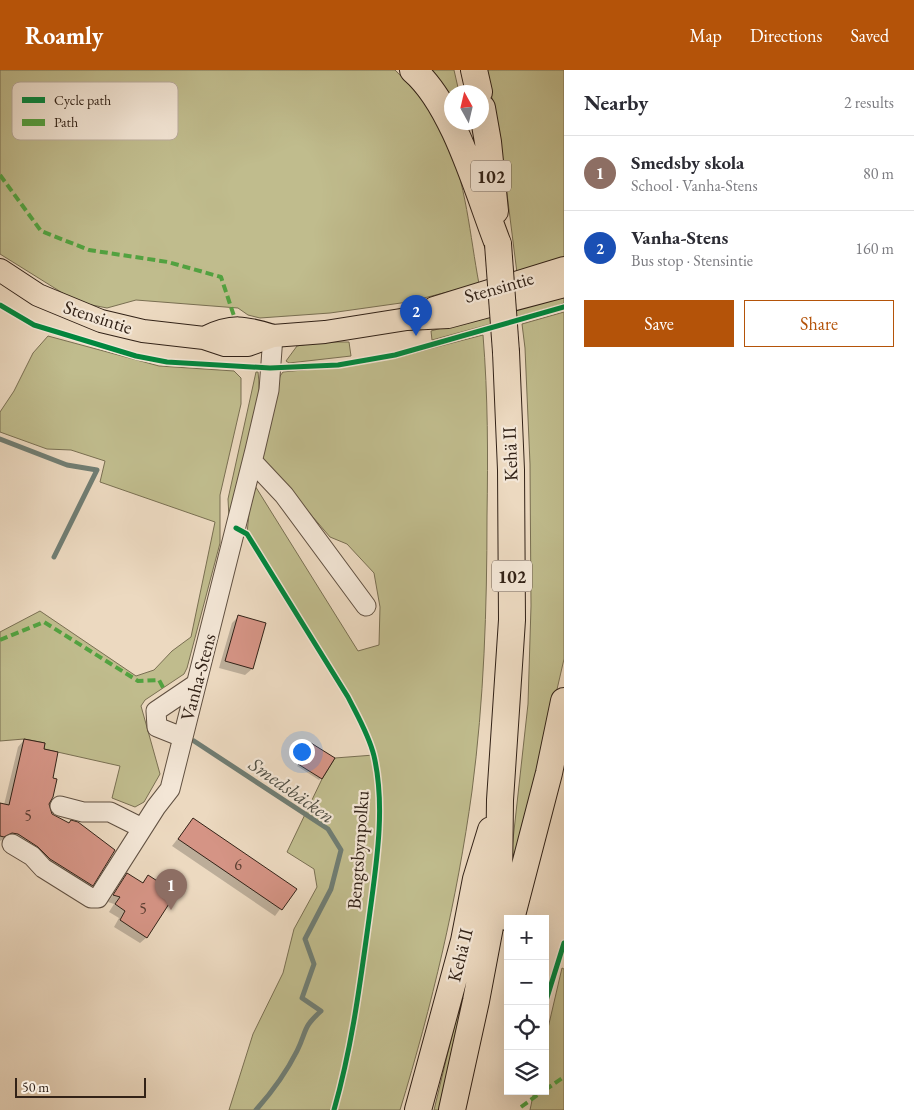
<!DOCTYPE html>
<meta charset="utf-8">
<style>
body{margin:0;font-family:"EB Garamond",serif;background:#f7f7f7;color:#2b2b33}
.controls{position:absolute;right:15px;bottom:15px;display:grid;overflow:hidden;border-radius:0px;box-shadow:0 5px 20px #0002}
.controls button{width:45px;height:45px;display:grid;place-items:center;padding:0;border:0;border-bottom:1px solid #e1e1e2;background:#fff;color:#2b2b33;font:25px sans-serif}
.compass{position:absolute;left:444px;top:15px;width:45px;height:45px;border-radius:50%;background:#fff;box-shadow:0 5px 20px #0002;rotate:352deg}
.scale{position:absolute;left:15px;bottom:12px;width:131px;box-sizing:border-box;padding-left:5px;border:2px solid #322217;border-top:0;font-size:14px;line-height:18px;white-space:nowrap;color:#322217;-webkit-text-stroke:4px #f3e6d6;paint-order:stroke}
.you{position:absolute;left:301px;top:681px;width:18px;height:18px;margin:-12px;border:4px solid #fff;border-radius:50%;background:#1a73e8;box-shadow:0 0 0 8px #1a73e833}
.badge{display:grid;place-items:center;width:32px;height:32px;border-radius:50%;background:#b45309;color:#fff;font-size:16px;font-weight:700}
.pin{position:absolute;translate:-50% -41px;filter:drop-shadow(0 1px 2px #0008)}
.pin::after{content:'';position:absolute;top:26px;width:18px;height:15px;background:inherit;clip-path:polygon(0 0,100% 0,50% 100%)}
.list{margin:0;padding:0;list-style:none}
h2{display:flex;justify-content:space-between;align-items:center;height:65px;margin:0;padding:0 20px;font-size:21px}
h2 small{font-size:16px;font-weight:400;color:#7c7c81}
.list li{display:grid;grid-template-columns:32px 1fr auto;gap:15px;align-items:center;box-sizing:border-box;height:75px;padding:0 20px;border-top:1px solid #e1e1e2}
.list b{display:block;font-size:19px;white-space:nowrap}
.list p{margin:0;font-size:16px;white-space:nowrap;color:#7c7c81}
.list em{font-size:16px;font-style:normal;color:#7c7c81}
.actions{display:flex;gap:10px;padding:15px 20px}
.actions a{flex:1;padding:11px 0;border:1px solid #b45309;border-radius:0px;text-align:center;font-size:18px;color:#b45309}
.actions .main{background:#b45309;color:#fff}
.icon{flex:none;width:28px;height:28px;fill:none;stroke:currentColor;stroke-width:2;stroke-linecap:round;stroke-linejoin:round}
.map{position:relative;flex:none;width:564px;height:1040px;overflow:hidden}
header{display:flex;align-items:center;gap:30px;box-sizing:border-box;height:70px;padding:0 25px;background:#b45309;color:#fff}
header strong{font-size:24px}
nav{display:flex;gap:28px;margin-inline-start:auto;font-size:18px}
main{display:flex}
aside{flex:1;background:#fff}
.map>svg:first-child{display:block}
</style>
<header>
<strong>Roamly</strong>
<nav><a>Map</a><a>Directions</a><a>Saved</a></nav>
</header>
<main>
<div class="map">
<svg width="564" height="1040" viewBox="0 0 564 1040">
<rect width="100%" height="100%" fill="#ecd9c0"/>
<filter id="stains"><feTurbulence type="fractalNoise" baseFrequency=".004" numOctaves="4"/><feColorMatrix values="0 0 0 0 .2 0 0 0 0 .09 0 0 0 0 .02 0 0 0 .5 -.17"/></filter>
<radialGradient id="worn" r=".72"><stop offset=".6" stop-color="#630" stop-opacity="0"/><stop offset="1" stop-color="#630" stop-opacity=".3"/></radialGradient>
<!-- green -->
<path fill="#c0bc8d" stroke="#796f52" d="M0 0H395C414 19 434 42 446 67 466 112 470 166 479 214L408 232 330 243 260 248 248 245 238 238 136 230 107 238 77 232 0 184Z
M423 0H454L459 22H452L451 42Z
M487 0H564V190L517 203 503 92Z
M564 224V233L557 236 432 270 431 261Z
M564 242V589L512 815H508L528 634 531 536 530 394 525 278 522 254Z
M483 265C488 326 488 385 487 446 487 538 484 630 472 721 457 830 432 935 400 1040H229L253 964 283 903 294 859 317 817 314 799 287 782 322 709 335 688 374 685 362 654 348 627 247 464 252 411 358 581 379 575 380 537 374 503 347 474 330 467 260 385 280 306 283 302 351 295 394 288Z
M48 266 159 296 234 301 241 308V334L220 425V473L187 598 184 604 145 630 141 636 160 704 144 732 135 737 112 728 120 696 44 679 45 673 24 669 0 671V562L40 541 136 606 154 600 172 581 191 567 215 452 100 412 105 391 71 380 47 379 0 362V342L14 321 33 283Z
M319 272H349L351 286 289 293 286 291 297 276Z
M256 302H258C264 343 240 406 229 448L228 429Z
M482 842 440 1040H434Z
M562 898 564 899V1040H530L534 1021H545V971Z"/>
<!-- shadow -->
<path fill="#0003" d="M238 547 264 554 252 599 245 605 219 598 232 553Z
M24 670 43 680 51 744 92 815 85 822 11 771 4 769 0 771V734L4 735 18 677Z
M310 677 321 708 319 710 297 696Z
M193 749 295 819 275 846 172 776Z
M127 805 141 814 148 806 147 867 140 873 114 857 119 848 109 842 114 834 108 832Z"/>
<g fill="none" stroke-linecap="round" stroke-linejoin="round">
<!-- stream -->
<path stroke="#707d73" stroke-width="5" d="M0 369 67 395 97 400 54 487
M194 671 328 759 341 780 331 819 305 869 314 894 302 928 321 941C302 958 307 961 297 981 286 1003 272 1022 256 1040"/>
</g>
<!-- building -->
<path fill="#d59485" stroke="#322217" d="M238 545 266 553 253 599 225 591Z
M24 669 45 673 44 679 58 682 53 708 57 709 53 727 49 734 52 744 69 753 71 750 78 752 115 780 93 816 50 789 38 777 18 764 12 763 4 767 0 766V733L9 735Z
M311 673 335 688 322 709 298 694Z
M193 748 297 819 282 840 178 769Z
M127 803 143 813 148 805 176 823 147 868 120 850 125 841 115 834 120 827 113 825Z"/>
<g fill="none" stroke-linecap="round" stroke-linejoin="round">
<defs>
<path id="minor" d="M253 392 284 425 366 536
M182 667 157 657 156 641 196 614
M60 736 83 742H110L142 758
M12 774 32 786 43 798 91 828H98L156 737 170 719 255 380 269 320 273 266"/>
<path id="major" d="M0 200 38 225 101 251 143 261 204 268 225 275H248L273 266 325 262 407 249 448 247 564 216
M434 238 564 198
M204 268C232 254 245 257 273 266"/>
<path id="highway" d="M413 0C454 35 478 123 498 174
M474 0 479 22
M482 38 488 72 495 141
M511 849 549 703 564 631
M418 1040 464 871 476 809 491 760
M452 1040 476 931 499 809 500 730 512 550 511 400 506 282"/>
</defs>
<!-- minor casing -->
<use href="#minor" stroke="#605041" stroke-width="21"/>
<!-- major casing -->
<use href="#major" stroke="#322217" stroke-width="24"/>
<!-- highway casing -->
<use href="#highway" stroke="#322217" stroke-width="28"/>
<!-- minor -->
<use href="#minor" stroke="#f3e6d6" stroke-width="19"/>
<!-- major -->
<use href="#major" stroke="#ecd9c0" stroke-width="22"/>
<!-- highway -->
<use href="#highway" stroke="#ecd9c0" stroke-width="26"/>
<defs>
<path id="highway-bridge" d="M498 174 506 282"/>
</defs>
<!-- highway-bridge casing -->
<use href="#highway-bridge" stroke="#322217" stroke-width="28" stroke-linecap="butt"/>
<!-- highway-bridge -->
<use href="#highway-bridge" stroke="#ecd9c0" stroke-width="26"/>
<!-- quiet -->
<path stroke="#52a240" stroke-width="4" stroke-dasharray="8 4" stroke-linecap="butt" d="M0 105 41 161 89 180 168 192 221 207 234 246
M0 570 44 552 138 611 159 610 165 621
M545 1020 564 1007
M521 1037 543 1021"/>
<defs>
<path id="cycleway" d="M0 235 34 255 136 286 167 292 270 298 338 295 395 285 564 237
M236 458 247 464 348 627C357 645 369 665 374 686 386 738 376 796 369 849 360 914 352 977 334 1040
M545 934 564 873"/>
</defs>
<!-- cycleway casing -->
<use href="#cycleway" stroke="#f3e6d6" stroke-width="8"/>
<!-- cycleway -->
<use href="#cycleway" stroke="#00873e" stroke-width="5"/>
</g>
<g text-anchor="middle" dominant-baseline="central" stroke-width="4.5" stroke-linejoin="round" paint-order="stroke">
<!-- number labels -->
<g font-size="16" fill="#5b3e32">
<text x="28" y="745">5</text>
<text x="238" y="794">6</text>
<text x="143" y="838">5</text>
</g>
<!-- shield labels -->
<g fill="#f3e6d6" stroke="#6c5d50" stroke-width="1">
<rect x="471" y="90.5" width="40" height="31" rx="4"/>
<rect x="492" y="490.5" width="40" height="31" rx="4"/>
</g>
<g font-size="18" font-weight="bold" fill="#322217">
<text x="491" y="106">102</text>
<text x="512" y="506">102</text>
</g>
<!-- street labels -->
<g font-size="19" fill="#322217" stroke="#f3e6d6">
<text transform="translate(499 217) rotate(-16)">Stensintie</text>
<text transform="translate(98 247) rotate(18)">Stensintie</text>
<text transform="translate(510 384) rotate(-92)">Kehä II</text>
<text transform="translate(198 607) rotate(-75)">Vanha-Stens</text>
<text transform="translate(358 780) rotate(-86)">Bengtsbynpolku</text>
<text transform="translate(460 885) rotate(-76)">Kehä II</text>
</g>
<!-- water labels -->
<g font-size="20" font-style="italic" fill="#515045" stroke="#f3e6d6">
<text transform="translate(292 720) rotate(35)">Smedsbäcken</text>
</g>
</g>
<!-- legend -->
<rect x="12" y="12" width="166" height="58" rx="8" fill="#f3e6d6" stroke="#b9ab9d" stroke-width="1"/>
<rect x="22" y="27" width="23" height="6" fill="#00873e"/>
<rect x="22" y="49" width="23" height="7" fill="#52a240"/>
<g font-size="14" fill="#322217">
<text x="54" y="35">Cycle path</text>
<text x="54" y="57">Path</text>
</g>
<rect width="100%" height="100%" filter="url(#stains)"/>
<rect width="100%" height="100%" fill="url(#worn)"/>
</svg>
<div class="controls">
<button>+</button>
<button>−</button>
<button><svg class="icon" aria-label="locate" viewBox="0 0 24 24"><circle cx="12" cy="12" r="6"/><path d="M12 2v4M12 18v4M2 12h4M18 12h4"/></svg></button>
<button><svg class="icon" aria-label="layers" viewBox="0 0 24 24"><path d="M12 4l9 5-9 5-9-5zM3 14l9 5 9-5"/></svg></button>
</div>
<svg class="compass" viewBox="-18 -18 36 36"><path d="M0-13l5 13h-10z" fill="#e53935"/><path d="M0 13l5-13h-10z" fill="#7c7c81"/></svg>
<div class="scale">50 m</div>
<div class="you"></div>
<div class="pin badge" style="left:171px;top:840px;background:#8d6e63">1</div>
<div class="pin badge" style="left:416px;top:266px;background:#1a4fb4">2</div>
</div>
<aside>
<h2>Nearby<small>2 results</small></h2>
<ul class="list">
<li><span class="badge" style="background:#8d6e63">1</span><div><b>Smedsby skola</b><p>School · Vanha-Stens</p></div><em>80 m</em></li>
<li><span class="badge" style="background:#1a4fb4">2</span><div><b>Vanha-Stens</b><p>Bus stop · Stensintie</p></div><em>160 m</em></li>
</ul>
<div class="actions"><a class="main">Save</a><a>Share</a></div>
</aside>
</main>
